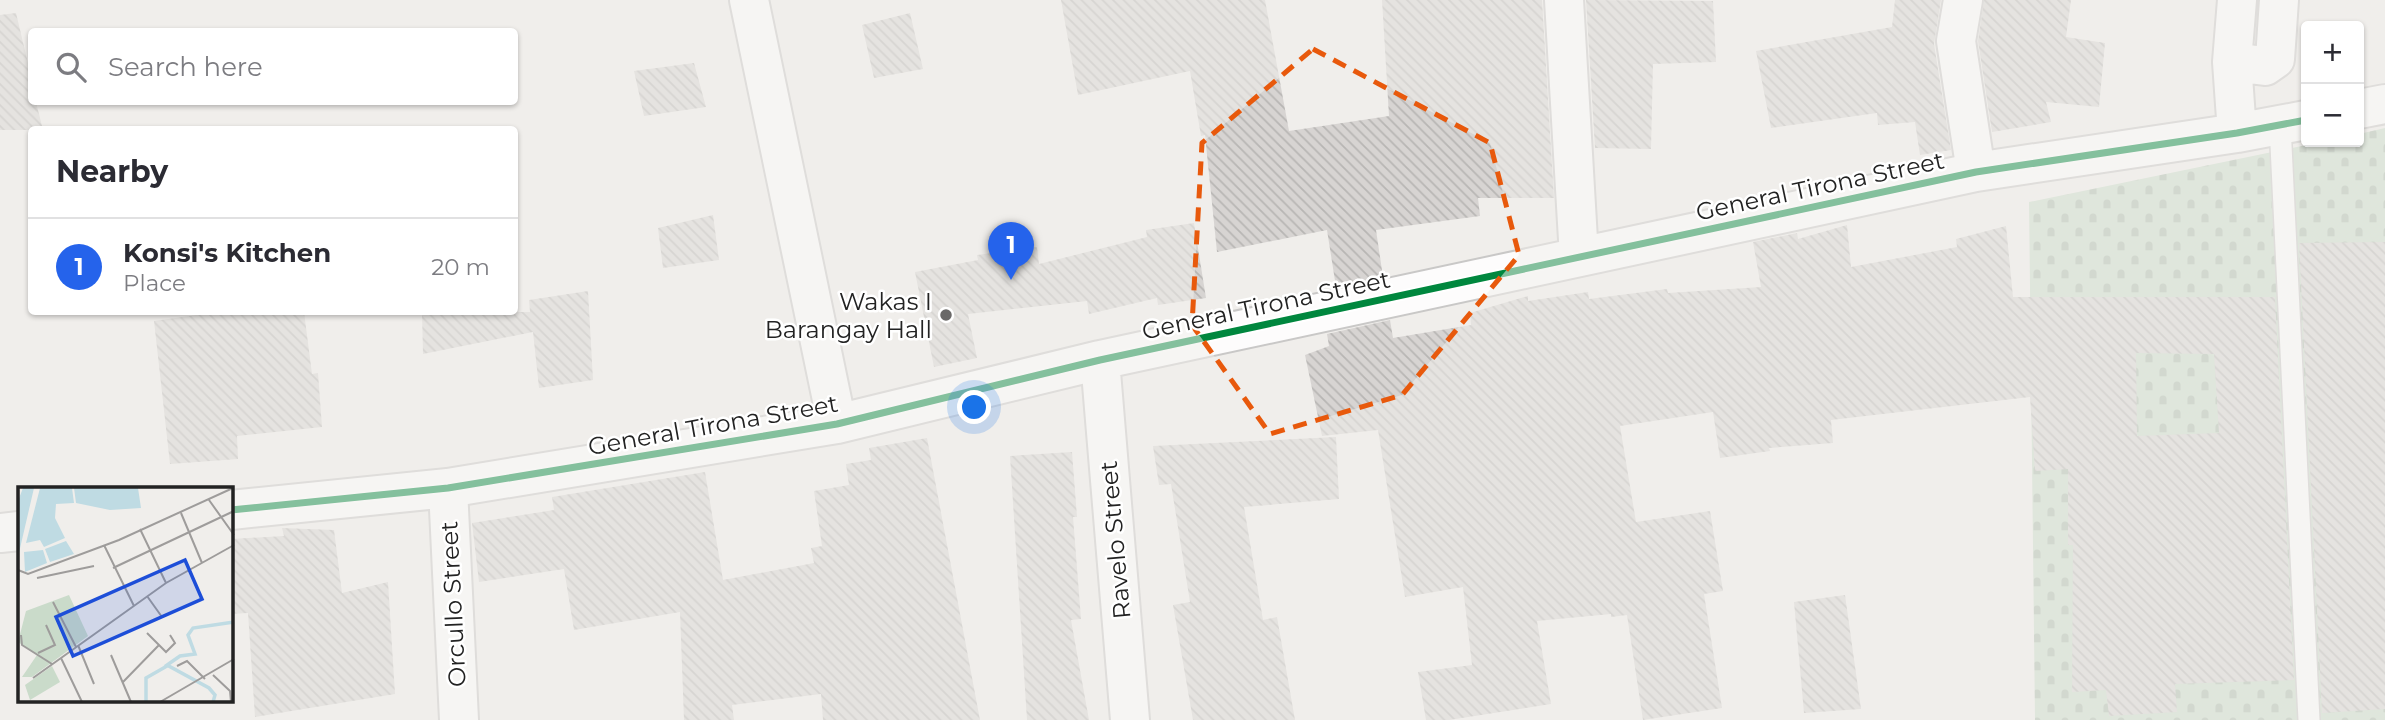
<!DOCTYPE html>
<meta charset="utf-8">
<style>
body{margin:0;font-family:Montserrat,sans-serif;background:#f7f7f7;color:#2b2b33}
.controls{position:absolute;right:21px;top:21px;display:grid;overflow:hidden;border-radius:7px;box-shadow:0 2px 5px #0004}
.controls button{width:63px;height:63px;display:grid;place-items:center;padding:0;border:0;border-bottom:2px solid #e1e1e2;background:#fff;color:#2b2b33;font:35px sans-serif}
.you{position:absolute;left:975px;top:408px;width:24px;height:24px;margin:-18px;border:5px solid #fff;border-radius:50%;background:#1a73e8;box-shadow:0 0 0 10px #1a73e833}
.badge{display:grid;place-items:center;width:46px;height:46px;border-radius:50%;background:#2563eb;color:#fff;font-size:23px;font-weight:700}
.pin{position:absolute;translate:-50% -58px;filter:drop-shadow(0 2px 4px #0008)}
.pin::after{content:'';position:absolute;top:37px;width:24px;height:21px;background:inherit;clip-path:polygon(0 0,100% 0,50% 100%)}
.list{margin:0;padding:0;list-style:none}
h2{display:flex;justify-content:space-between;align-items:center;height:91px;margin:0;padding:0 28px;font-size:30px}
h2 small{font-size:23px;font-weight:400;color:#7c7c81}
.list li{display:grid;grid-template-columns:46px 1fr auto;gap:21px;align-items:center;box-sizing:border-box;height:98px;padding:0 28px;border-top:2px solid #e1e1e2}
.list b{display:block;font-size:26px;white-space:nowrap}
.list p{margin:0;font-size:23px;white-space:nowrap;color:#7c7c81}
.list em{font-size:23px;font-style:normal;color:#7c7c81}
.icon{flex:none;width:38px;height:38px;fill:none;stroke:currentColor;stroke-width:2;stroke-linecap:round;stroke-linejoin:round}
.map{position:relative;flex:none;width:2385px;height:720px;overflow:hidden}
.search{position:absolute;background:#fff;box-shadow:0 2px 5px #0004;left:28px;top:28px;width:490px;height:77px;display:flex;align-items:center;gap:18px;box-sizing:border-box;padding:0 24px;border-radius:7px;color:#7c7c81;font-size:26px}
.panel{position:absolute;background:#fff;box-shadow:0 2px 5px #0004;left:28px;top:126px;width:490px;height:189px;border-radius:7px}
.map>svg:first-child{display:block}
</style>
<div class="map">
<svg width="2385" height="720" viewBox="0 0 2385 720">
<defs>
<pattern id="cemetery-stones" width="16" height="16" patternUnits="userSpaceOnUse" patternTransform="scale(1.75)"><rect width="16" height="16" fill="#cadbca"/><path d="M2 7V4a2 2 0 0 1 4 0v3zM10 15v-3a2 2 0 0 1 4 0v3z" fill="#adbcad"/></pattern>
<pattern id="building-back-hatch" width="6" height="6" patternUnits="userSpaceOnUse" patternTransform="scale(1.75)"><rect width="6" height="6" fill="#d7d4d2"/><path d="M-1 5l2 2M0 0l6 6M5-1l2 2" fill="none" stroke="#b8b6b4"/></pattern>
</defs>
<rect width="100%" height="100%" fill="#f0eeeb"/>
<!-- cemetery -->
<path fill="url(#cemetery-stones)" d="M2385 128V720H2035L2029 202 2321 142H2359V134Z"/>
<!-- building -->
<path fill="url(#building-back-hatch)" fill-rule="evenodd" d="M1061 0H1265L1289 131 1389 116 1382 0H1542L1554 198H1478L1480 216 1376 230 1383 277 1336 287 1327 230 1217 252 1205 135 1201 136 1190 71 1078 95Z
M1586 0 1713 1 1716 62 1653 64 1651 149 1595 148Z
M1895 0H1941L1934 44 1951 150 1920 155 1915 122 1878 125 1877 113 1771 128 1756 51 1892 27Z
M1984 0H2071L2066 37 2105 43 2099 107 2046 102 2051 122 1992 132 1978 41Z
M16 13 32 80V102H36L43 130H0V15Z
M910 13 923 69 874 78 862 25Z
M694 63 706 107 644 116 634 71Z
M713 215 719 260 663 268 658 228Z
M1194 223 1206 298 1158 305 1157 298 1089 314 1087 301 968 314 977 358 934 367 915 272 978 260 977 255 1037 247 1039 264 1147 237 1146 230Z
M1847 225 1851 267 1957 247 1956 239 2006 226 2013 297H2275L2294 680 2175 684 2177 712 2109 716 2106 690 2072 692 2073 545H2068V469L2035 471 2030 397 1831 420 1833 443 1769 448 1770 451 1720 458 1713 412 1620 426 1636 522 1710 511 1723 591 1704 594 1722 708 1643 720 1627 615 1611 617V614L1537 621 1551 704 1449 720H1426L1418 672 1472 665 1463 587 1405 597 1378 430 1322 436 1305 355 1329 346 1327 334 1390 320 1393 338 1471 325 1470 313 1528 296V301L1588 292 1589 299 1667 289 1668 293 1761 287 1753 242 1797 233 1798 239ZM2136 353 2214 354 2219 433 2137 436Z
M2385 242V709L2322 713 2299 243Z
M588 291 593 380 539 388 533 332 423 354 422 312H530L529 300Z
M218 312H304L312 374 318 373 322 427 237 436 238 459 170 464 154 321Z
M1336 437 1339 499 1244 507 1263 620 1277 617 1295 720H1193L1173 605 1190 602 1171 484 1159 485 1153 446Z
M927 438 980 720H823L821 694 732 705 734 720H684L680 612 574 630 564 569 479 582 472 523 554 510 552 497 705 472 723 580 814 563 811 548 822 546 814 491 849 485 846 464 871 460 869 448Z
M1072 452 1077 517H1073L1081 619 1071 620 1089 720H1027L1010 456Z
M282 528 334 530 342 593 388 582 395 694 255 717 248 613 231 614V539L284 536Z
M1845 595 1861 709 1804 713 1794 602Z"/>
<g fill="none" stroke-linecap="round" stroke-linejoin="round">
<defs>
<path id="service" d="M2280 125 2309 720"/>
<path id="minor" d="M749 0 837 424
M1564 0 1579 257
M1963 0 1956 41 1976 172
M2237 0 2232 62 2237 133
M2232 62 2265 66 2275 59 2279 0
M2359 109 2385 104
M1100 360 1130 720
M448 488 459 720
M231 510 448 488 837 424 1100 360 1976 172 2237 133 2306 120
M0 533 19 531"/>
</defs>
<!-- service casing -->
<use href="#service" stroke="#c9c8c7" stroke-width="24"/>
<!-- minor casing -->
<use href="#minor" stroke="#c9c8c7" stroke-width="42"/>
<!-- service -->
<use href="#service" stroke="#fdfcfc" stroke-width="21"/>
<!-- minor -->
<use href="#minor" stroke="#fdfcfc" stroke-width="38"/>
<defs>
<path id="cycleway" d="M231 510 448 488 837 424 1100 360 1976 172 2237 133 2306 120"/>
</defs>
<!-- cycleway casing -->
<use href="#cycleway" stroke="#fff" stroke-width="11"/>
<!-- cycleway -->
<use href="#cycleway" stroke="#00873e" stroke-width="7"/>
</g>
<!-- marked area -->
<path d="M0 0H2385V720H0ZM1313 49 1490 143 1519 255 1402 395 1270 434 1192 325 1202 143Z" fill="#f0eeeb" fill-opacity=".55" fill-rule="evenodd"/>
<path fill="none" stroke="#e8590c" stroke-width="5" stroke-dasharray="14 9" stroke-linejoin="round" d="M1313 49 1490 143 1519 255 1402 395 1270 434 1192 325 1202 143Z"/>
<!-- markers -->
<circle fill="#6a6968" stroke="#fff" stroke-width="2.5" cx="946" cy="315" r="7"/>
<g text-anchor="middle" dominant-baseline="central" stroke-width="5" stroke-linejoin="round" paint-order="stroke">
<!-- street labels -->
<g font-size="24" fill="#222" stroke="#fff">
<text transform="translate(1820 186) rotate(-12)">General Tirona Street</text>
<text transform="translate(1266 305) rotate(-12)">General Tirona Street</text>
<text transform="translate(713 425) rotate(-10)">General Tirona Street</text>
<text transform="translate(1115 540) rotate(-95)">Ravelo Street</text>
<text transform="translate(453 604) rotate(-93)">Orcullo Street</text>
</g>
<!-- poi labels -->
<g font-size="24" fill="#222" stroke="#fff" text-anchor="end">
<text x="932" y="301">Wakas I<tspan x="932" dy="28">Barangay Hall</tspan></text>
</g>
</g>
<!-- overview -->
<g transform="translate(18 487)">
<rect width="215" height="215" fill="#f0eeeb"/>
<path d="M51 108 70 149 14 190H4L19 168 0 155 8 124ZM34 179 42 195 12 213 7 198Z" fill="#cadbca"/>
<path d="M5 1H16L0 70V14ZM22 1H54L56 16 38 17 37 31 47 51 26 60 22 53 8 56ZM56 1H120L123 21 92 23 58 16ZM48 54 56 67 32 75 27 62ZM25 63 29 76 7 85 6 65Z" fill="#bfdbe3"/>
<path fill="none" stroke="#bfdbe3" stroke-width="3.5" d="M128 215V191L149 179M195 215 197 208 191 201 149 178 162 169 177 167 170 148 175 141 216 135"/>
<path fill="none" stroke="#9e9c9b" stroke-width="2" d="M191 13 216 48M163 26 184 76M122 42 148 96M86 58 116 119M95 81 216 24M0 83 10 87 101 53 215 1M19 91 76 79M129 109 144 130M35 115 58 160M129 146 148 165 157 156 152 148M3 148 4 158 34 177M60 158 76 197M20 166 37 158 28 138M93 168 113 215M43 171 64 215M159 179 169 174 187 192M195 188 212 204 213 215M15 191 148 96 216 58M105 195 141 158M142 215 216 172"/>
<path fill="#1d4ed8" fill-opacity="0.15" stroke="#1d4ed8" stroke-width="3.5" d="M167 73 184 112 55 169 38 130Z"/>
<rect width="215" height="215" fill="none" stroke="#222" stroke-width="3.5"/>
</g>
</svg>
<div class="controls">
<button>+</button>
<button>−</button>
</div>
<div class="you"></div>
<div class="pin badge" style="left:1011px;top:280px">1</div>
<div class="search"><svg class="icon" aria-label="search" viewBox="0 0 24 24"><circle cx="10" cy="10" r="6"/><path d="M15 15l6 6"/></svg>Search here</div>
<section class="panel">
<h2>Nearby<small></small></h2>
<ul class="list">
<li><span class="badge">1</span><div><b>Konsi's Kitchen</b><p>Place</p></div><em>20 m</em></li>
</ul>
</section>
</div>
